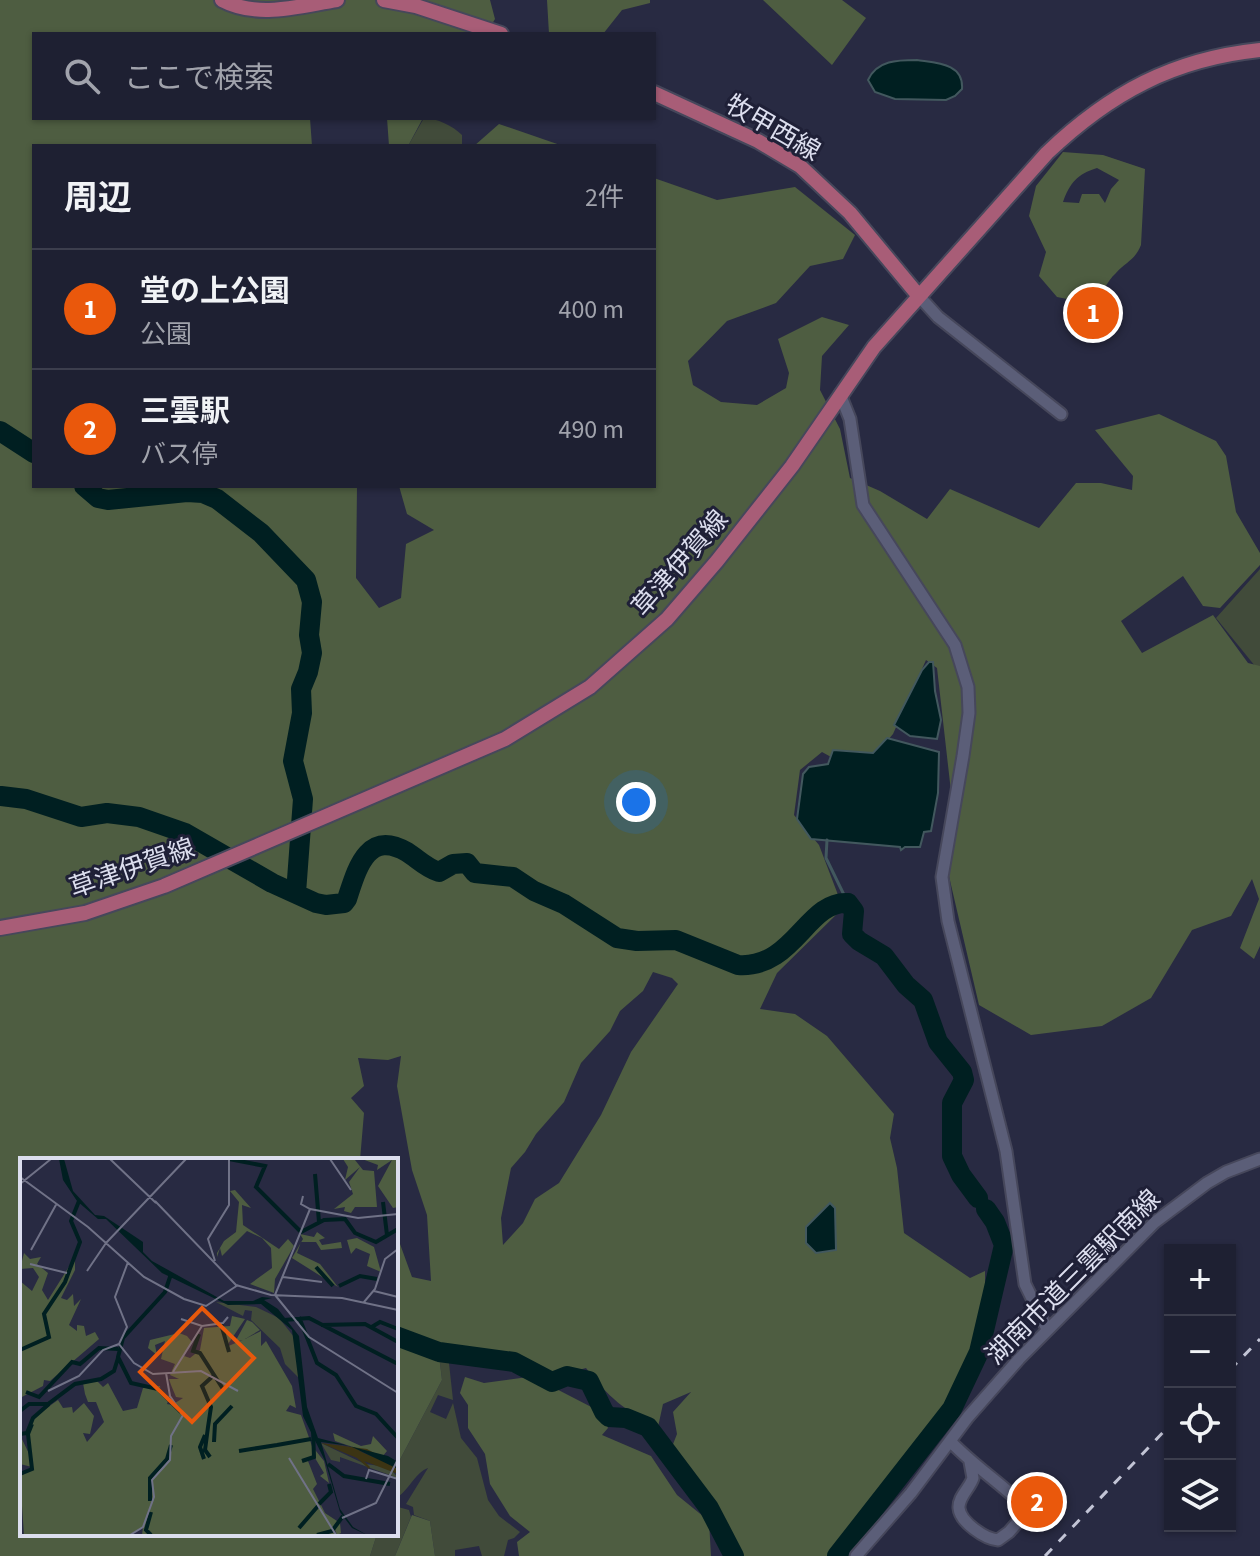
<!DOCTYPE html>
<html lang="ja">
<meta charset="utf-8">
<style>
body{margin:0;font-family:"Source Sans 3","Noto Sans JP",sans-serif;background:#26283a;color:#f1f3f6}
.controls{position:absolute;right:24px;bottom:24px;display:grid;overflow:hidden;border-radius:0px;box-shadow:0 2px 6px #0004}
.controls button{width:72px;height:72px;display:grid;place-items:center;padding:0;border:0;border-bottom:2px solid #3c3e4d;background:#1e2032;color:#f1f3f6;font:40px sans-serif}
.you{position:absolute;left:636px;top:802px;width:28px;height:28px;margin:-20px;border:6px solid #fff;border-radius:50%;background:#1a73e8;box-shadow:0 0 0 12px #1a73e833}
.badge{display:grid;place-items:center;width:52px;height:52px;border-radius:50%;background:#ea580c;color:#fff;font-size:26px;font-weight:700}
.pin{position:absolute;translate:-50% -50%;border:4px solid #fff;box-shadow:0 2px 8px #0006}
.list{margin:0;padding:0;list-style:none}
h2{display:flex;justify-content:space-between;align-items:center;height:104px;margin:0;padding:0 32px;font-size:34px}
h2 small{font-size:26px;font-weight:400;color:#a1a3ac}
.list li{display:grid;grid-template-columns:52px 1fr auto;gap:24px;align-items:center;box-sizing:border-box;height:120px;padding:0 32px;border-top:2px solid #3c3e4d}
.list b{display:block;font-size:30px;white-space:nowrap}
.list p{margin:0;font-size:26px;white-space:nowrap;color:#a1a3ac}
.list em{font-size:26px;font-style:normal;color:#a1a3ac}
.icon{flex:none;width:44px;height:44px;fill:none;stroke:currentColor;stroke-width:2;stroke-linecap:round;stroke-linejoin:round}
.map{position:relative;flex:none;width:1260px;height:1556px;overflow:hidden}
.search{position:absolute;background:#1e2032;box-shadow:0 2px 6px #0004;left:32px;top:32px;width:624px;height:88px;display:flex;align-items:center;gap:20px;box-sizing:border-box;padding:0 28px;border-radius:0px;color:#a1a3ac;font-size:30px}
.panel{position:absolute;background:#1e2032;box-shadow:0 2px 6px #0004;left:32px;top:144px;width:624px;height:344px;border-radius:0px}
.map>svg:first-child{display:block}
</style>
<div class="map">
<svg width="1260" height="1556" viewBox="0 0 1260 1556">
<rect width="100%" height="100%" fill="#282a42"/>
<!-- green -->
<path fill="#414b3a" d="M424 118C437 118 453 126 462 135V146H408Z
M1260 569V667L1255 666 1216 618Z
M445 1345 456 1347 448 1354 453 1400 438 1395 430 1412 446 1419 453 1403 461 1438 477 1458 488 1500 499 1516 520 1532 514 1538 508 1540 504 1556H482L479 1546 455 1550V1556H435L430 1521 414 1515 413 1507 406 1504 428 1468C416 1472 410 1488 399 1496L396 1495V1467L442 1380 439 1355Z
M396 1497 399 1500 398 1507 409 1510 411 1517 395 1556H370L377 1534H396Z"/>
<!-- forest -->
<path fill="#4e5d41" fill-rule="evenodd" d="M0 0H490L495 19 486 34H34V118H310L312 146H34V486H357L356 578 379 608 401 598 406 544 434 530 407 514 399 486H654V178L717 200 795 187 855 235 843 259 810 266 776 303 727 321 688 361 693 385 721 402 757 405 786 388 789 373 778 339 822 317 849 325 822 356 820 390 840 429 850 478 880 491 927 519 950 489 1039 528 1076 483H1101L1132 490 1133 476 1095 430 1159 414 1216 441 1226 456 1236 512 1260 553V565L1220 608 1203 606 1183 576 1121 621 1142 653 1213 615 1248 663 1260 666V946L1254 959 1240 948 1259 899 1252 879 1231 916 1192 930 1151 998 1102 1026 1031 1035 979 1005 948 872 955 827 937 668 926 660 893 734 860 773 822 752 800 770 794 815 819 845 843 908 777 973 760 1009 795 1014 827 1036 894 1114 890 1138 897 1168 904 1233 970 1278 985 1271C985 1320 986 1340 966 1385L835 1556H727L717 1525 666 1462 677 1434 673 1412 691 1392 663 1404 658 1427C625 1411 608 1397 586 1368L564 1374 501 1360 485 1352 445 1345 439 1355 442 1380 396 1467V1482V1233L412 1277 431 1281 427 1215 412 1170 397 1086 401 1056 388 1060 358 1058 364 1086 351 1098 364 1113 360 1160H22V1534H377L370 1556H0ZM653 972 672 978 678 984 631 1052 601 1115 559 1183 535 1199 523 1223 503 1245 501 1218 511 1168 525 1152 536 1134 564 1102 581 1063 610 1031 620 1011 643 991Z
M547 0H650V3L622 10 603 34H549Z
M763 0H842L866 18 832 65Z
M387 118H423L408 146H389Z
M499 124 563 146H474Z
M1063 152 1103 155 1145 169 1141 245C1135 260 1126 262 1116 273 1106 282 1102 296 1092 304L1057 297 1039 276 1046 252 1029 216 1036 186ZM1097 168 1119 180 1111 189 1105 203 1099 194H1082L1079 203 1063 202C1070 183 1077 174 1097 168Z
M465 1377 484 1383 528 1377 539 1380 601 1412 608 1428 602 1435 651 1456 677 1495 709 1521 711 1556H519L517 1542 530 1532 510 1516 490 1484 485 1454 468 1428V1405L460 1393Z
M412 1515 430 1521 435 1556H395Z"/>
<!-- water -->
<path fill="#001f21" stroke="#42585e" stroke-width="2" d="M917 60C936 63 964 63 962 89L955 96 946 100 895 99 875 92 868 80C877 60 898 60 917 60Z
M929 662H933L935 691 941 720 937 739 910 736 894 725 922 670Z
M887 738 939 752 938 793 931 831 924 832 920 847H905L901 850 900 847 811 839 797 819 803 774 809 767 828 764 833 750 873 753Z
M830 1203 835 1208 836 1250 816 1253 806 1243V1227Z"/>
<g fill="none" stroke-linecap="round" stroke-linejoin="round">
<!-- stream -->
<path stroke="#42585e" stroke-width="3" d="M0 796H1
M827 840 826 858 848 903"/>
<!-- river -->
<path stroke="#001f21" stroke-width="20" d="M0 431 34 453
M84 486 98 498 108 500 187 492 203 493 217 499 261 533 306 580 312 602 309 635 312 653 308 672 301 689 302 713 293 761 303 799 296 893
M1 796 26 799 81 817 107 813 139 817 185 833 272 883 316 903 326 905 344 903 347 899C357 869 367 829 407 852 418 859 426 868 439 872L453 864 467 863 475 873 513 877 534 891 564 904 617 938 637 941 676 940 738 965C794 969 807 900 848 903L854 911 852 934 859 941 884 956 906 985 923 1000 938 1042 962 1072 964 1080 952 1103V1156L961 1175 978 1198
M396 1336 439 1352 514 1362 552 1382 567 1376 589 1381 604 1412 609 1417 626 1418 648 1427 709 1508 734 1556
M837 1556 952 1409 979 1352 1004 1245 995 1222 986 1209"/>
<defs>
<path id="minor" d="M918 295 938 317 1061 414
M840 394 850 419 863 505 955 645 968 687 969 713 963 756 942 877 948 921 1006 1151 1025 1284 1047 1329
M951 1442C973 1465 999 1482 1022 1504L1023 1516 1009 1532 998 1540C985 1539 960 1522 959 1508 958 1497 970 1488 973 1478L970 1462
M856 1556 911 1493 968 1417 1019 1359 1155 1222 1207 1183 1226 1172 1260 1159"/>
<path id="major" d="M222 0C258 19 299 6 337 0
M384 0 416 6 501 34
M654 93 758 141 800 166 850 213 918 295
M0 928 85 913 164 886 505 739 590 687 667 619 717 561 792 466 874 347 1047 153C1110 93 1173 59 1260 50"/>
</defs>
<!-- minor casing -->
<use href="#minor" stroke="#46475b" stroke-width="15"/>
<!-- major casing -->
<use href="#major" stroke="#46475b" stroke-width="18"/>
<!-- minor -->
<use href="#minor" stroke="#5b5e78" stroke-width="11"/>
<!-- major -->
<use href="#major" stroke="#a85d77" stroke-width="14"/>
<!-- rail -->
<path stroke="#c2c4d5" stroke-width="3" stroke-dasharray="10 10" stroke-linecap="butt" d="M1230 1370 1260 1339
M1045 1556 1170 1425"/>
</g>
<g text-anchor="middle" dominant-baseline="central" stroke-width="6" stroke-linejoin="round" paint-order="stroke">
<!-- street labels -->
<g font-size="26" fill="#dcdeee" stroke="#1f2037">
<text transform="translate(773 128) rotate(30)">牧甲西線</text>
<text transform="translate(680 563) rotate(-49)">草津伊賀線</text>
<text transform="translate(132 868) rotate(-19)">草津伊賀線</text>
<text transform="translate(1073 1277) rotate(-45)">湖南市道三雲駅南線</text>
</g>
</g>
<!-- overview -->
<g transform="translate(20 1158)">
<rect width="378" height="378" fill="#282a42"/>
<path d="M196 144 236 149 259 160 274 179 279 220 265 206 260 190 231 162 232 153 225 152 223 158ZM301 285 345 306 369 309 378 320 320 299V304L311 302Z" fill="#414b3a"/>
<path d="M323 1H340L335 2 343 12 354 13 357 49H335L331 55 324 53 325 49 314 51 333 36 329 24 340 9 325 22 328 9ZM342 1H378V49L373 50 358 28 372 2 357 12 358 7ZM215 32 231 50 222 47 223 67 259 91 268 81 274 88 255 121 254 135 230 126 252 110 251 90 242 80 227 73 202 98 200 90 197 99V95L204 83 216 74 219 44 210 33ZM297 74 305 80 299 82 302 87 321 84 322 90 301 92 296 84H281L277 95 300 106 318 129 272 100 283 81 280 76 294 79ZM337 80 354 89 361 114 347 108 350 96 336 90 331 96 327 82ZM4 95 10 101 21 99 17 106 28 115 22 132 28 142 55 99V112L41 140 47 142 53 136 54 148 61 141 49 167 57 173V167L64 168 66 178 75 174 79 181 30 223 24 222 23 228 0 240V123L12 133 19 119 13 110 0 111ZM212 158 225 161 206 189 223 182 215 184 227 162 232 164 240 172 225 181 241 173V188L246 183 272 228 276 250 270 247 266 253 281 257 292 288 304 303 309 325 300 318 304 315 295 300 288 303 297 326 293 331 305 355 320 365 321 375 317 377 314 369 315 377H122L123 369 109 377H4L0 319 12 309 0 306V277L13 304 7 276 14 259 38 242 43 250 52 249 53 255 64 245 74 258 70 276 63 275 67 284 84 264 76 244H68L65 236 63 225 75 221 83 229 88 225 103 253 117 250 123 230 140 228 141 237 150 238 147 246 152 247 163 240 156 239 151 227 149 221H159L150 217 155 206 141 201 145 183 135 187 137 197 128 190 130 182 159 175 167 178 172 184 164 198 170 200 180 192 184 170 210 168ZM313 275 341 288 351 286 353 278 367 293 362 299 315 283Z" fill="#4e5d41"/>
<path d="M301 285 347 291 356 296 339 293 375 308 378 316 344 303 350 309 349 311 337 300Z" fill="#3c3413"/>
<path d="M39 1H44L53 33 75 57 84 58 123 84V94L132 103 204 143H233L242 139 252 140 244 142 258 151 279 178 287 249 298 280 368 298 378 304V311L330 288 301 284 320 351 333 369 347 377 332 370 320 354 305 303 283 258 272 172 241 146 208 147 142 115 86 61H78L57 43 43 22Z" fill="#001f21"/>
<path fill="none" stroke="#001f21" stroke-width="4" d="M209 1 245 8 236 29 281 74 304 62 325 61 335 75 356 84 378 71M295 16 299 64M363 44 367 77M296 109 313 128M151 116 145 134 103 180 98 199 111 225 138 231 161 254M319 128 340 118 357 121M279 159 297 205 316 217 336 248 356 256 378 280M264 162 289 160 378 206M201 166 209 194M301 167 345 166 378 184M350 170 360 164 378 171M179 176 173 193 180 195 203 231M0 192 29 179 24 156 45 124 60 84 51 63 59 43M6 234 19 239 52 204 60 206 79 190 98 191M0 253 9 246H28L55 226 81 221 94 213 98 200M188 269 185 292 190 299M188 269 191 249 182 228 193 218M0 276 7 275 13 260 29 246M194 284 195 266 212 248M257 287 291 281M219 293 257 287M184 301 180 289 185 277M282 303 294 299 293 271M308 306 324 318 370 326M0 316 12 311 8 276 12 266M130 343V320L147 301 151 287M299 346 311 334 309 326M131 354 126 372 131 377M279 370 298 348M297 377 312 373 323 358"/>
<path fill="none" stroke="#707287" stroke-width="2" d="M90 1 136 45M310 1 331 32M0 19 68 69 124 119 164 141 186 148 218 127M0 26 31 1M283 38 281 46 290 51 338 60 378 56M135 43 216 127 251 137 322 140 378 152M86 85 166 1M11 92 37 45M195 103 188 81 209 47V1M108 104 95 139 107 169 99 186 114 205 133 216 181 213 218 233M10 106 47 115M67 113 86 85M263 119 302 124M354 133 378 139M255 137 290 51M255 137 289 179 378 235M344 144 355 131 365 101 378 91M161 161 182 168 203 165 208 159M153 214 182 168M28 233 59 218 83 192 99 186M378 246V276M269 300 316 377M346 321 349 312 378 321M322 360 356 345 378 301M110 377 123 369 134 339 132 322 150 302 151 278 163 257 150 238 146 215"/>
<path fill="#e8590c" fill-opacity="0.15" stroke="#e8590c" stroke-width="4" d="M182 150 234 200 172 264 120 214Z"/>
<rect width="378" height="378" fill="none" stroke="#dcdeee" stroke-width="4"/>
</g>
</svg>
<div class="controls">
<button>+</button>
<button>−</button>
<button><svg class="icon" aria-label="locate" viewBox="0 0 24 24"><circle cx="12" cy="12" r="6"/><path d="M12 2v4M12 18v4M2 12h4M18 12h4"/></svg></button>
<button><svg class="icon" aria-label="layers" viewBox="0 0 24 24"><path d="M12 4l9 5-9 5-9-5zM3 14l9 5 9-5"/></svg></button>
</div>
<div class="you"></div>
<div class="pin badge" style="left:1093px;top:313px">1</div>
<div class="pin badge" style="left:1037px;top:1502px">2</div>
<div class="search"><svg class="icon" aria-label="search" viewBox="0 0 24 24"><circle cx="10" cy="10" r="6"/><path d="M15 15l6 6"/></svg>ここで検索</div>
<section class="panel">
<h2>周辺<small>2件</small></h2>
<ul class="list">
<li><span class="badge">1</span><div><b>堂の上公園</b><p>公園</p></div><em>400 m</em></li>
<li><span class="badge">2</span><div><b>三雲駅</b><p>バス停</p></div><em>490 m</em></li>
</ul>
</section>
</div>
